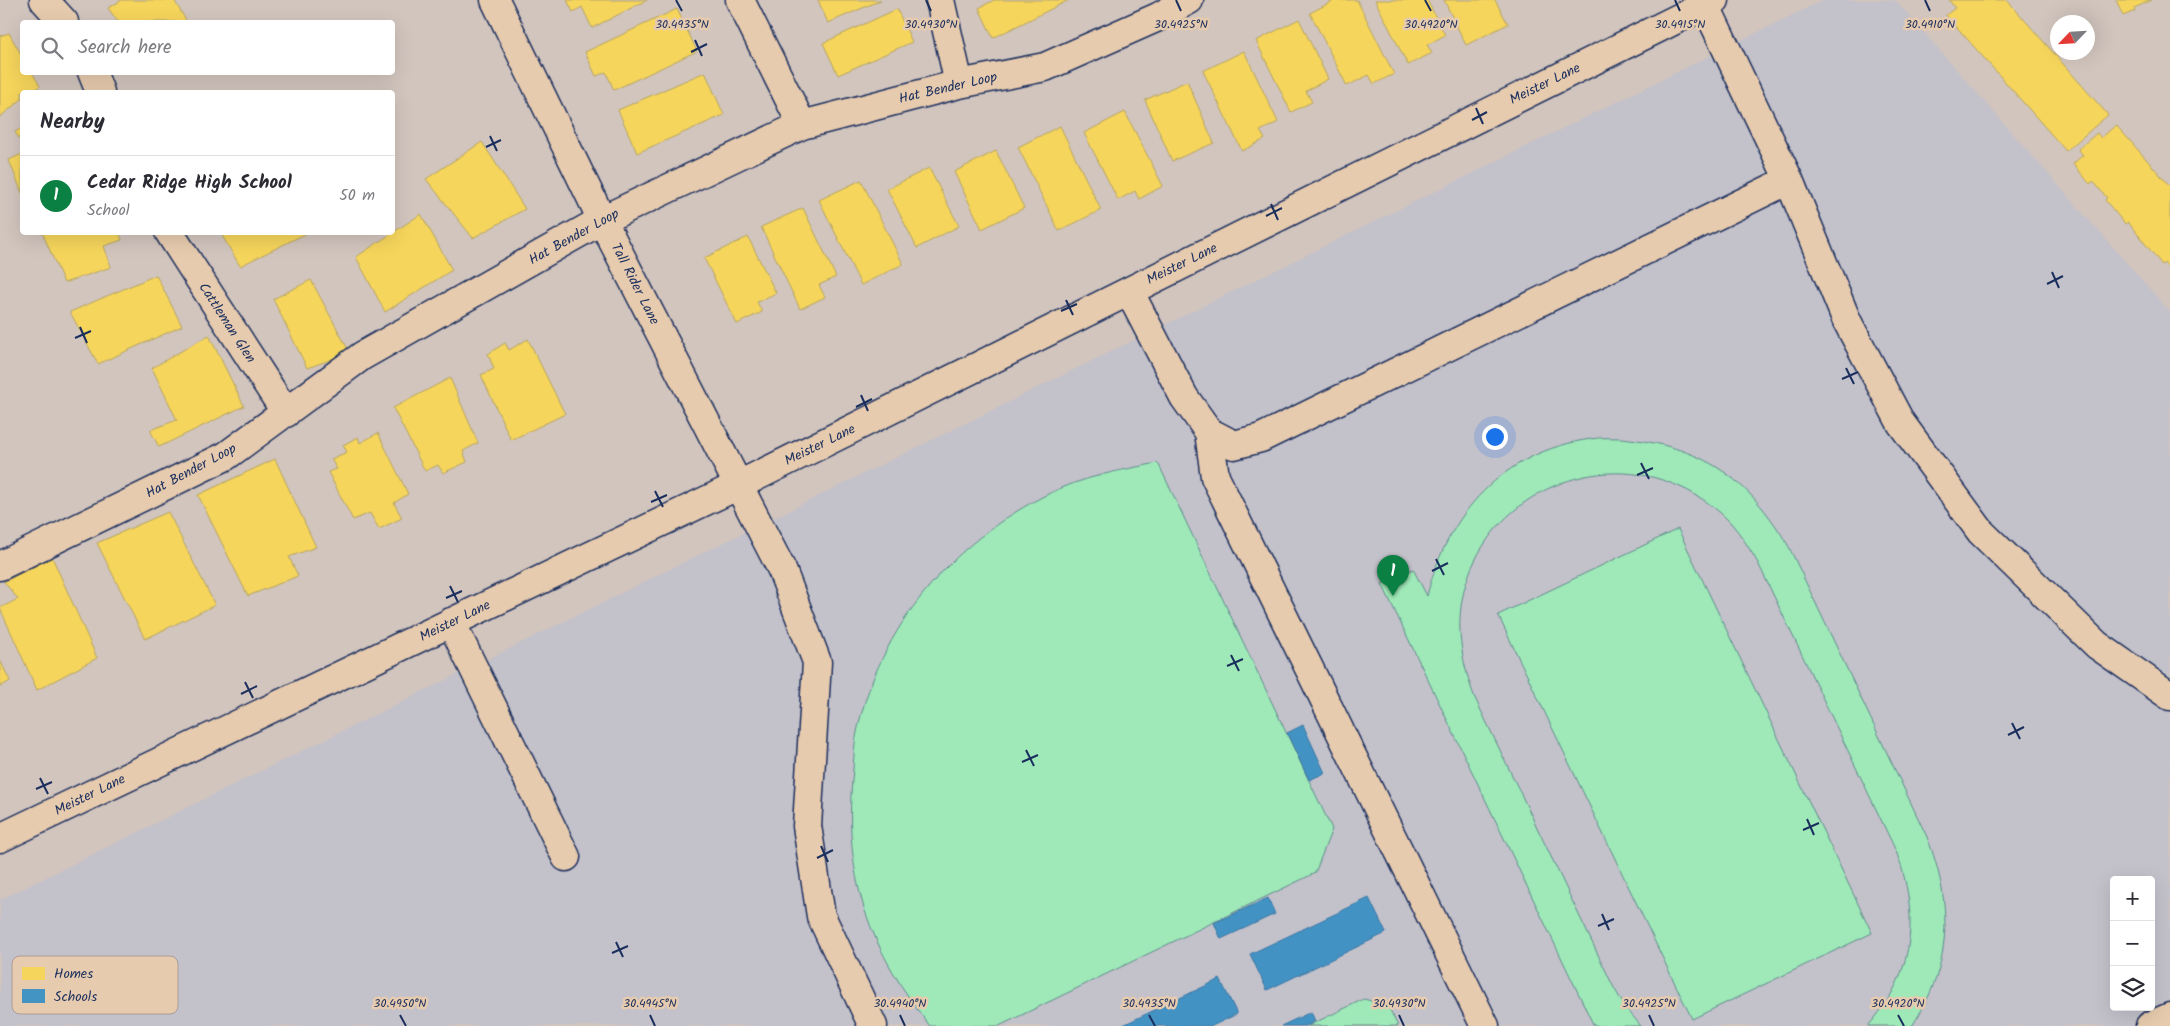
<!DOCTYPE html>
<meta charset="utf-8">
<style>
body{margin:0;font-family:Kalam,sans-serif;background:#f2f2f3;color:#2b2b33}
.controls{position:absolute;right:15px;bottom:15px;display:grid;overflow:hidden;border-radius:5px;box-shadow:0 5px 20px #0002}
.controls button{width:45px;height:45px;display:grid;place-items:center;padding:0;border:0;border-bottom:1px solid #e1e1e2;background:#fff;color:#2b2b33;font:25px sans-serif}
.compass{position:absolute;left:2050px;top:15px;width:45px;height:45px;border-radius:50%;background:#fff;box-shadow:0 5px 20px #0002;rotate:245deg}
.you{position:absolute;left:1494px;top:436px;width:18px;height:18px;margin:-12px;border:4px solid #fff;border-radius:50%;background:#1a73e8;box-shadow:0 0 0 8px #1a73e833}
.badge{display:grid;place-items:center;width:32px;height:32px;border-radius:50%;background:#0b8043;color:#fff;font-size:16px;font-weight:700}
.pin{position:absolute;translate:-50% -41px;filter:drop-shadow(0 1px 2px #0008)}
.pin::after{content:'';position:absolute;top:26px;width:18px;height:15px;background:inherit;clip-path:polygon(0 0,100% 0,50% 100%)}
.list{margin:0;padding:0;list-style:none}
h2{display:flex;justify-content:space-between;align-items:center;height:65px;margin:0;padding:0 20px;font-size:21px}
h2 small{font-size:16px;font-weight:400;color:#7c7c81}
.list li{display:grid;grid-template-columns:32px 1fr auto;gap:15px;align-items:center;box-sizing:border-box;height:80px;padding:0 20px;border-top:1px solid #e1e1e2}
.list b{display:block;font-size:19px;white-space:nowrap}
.list p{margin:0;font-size:16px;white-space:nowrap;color:#7c7c81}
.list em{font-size:16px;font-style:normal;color:#7c7c81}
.icon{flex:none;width:28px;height:28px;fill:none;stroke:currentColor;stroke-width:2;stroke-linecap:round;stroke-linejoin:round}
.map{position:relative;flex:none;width:2170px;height:1026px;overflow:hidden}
.search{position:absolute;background:#fff;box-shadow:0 5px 20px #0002;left:20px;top:20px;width:375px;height:55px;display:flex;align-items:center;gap:12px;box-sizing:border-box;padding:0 18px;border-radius:5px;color:#7c7c81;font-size:19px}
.panel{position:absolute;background:#fff;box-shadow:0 5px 20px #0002;left:20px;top:90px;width:375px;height:145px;border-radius:5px}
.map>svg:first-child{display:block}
</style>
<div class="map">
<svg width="2170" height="1026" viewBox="0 0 2170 1026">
<rect width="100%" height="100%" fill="#d2c5be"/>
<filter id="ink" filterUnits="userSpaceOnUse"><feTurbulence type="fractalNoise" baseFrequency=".02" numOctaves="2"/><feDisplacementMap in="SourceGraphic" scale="10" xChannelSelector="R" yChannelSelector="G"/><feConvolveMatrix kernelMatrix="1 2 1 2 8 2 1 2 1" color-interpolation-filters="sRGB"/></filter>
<g filter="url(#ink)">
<!-- built -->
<path fill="#c3c1ca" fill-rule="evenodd" d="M1823 0H1895L2170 312V1026H0V900ZM2114 880H2151V1007H2114Z"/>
<!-- green -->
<path fill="#9fe9b8" stroke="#5d8c8b" d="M1621 438C1702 446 1748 477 1789 547L1927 837C1953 904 1953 964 1912 1026H1868C1915 974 1920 915 1896 851L1758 563C1749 548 1741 534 1730 522 1710 501 1684 486 1656 478 1570 455 1478 511 1462 600 1456 633 1463 665 1474 696L1613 986 1625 1007 1641 1026H1594L1382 584 1413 569 1427 596C1447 514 1503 451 1591 439 1601 437 1611 438 1621 438Z
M1158 463 1332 829 1315 873 999 1026H930C903 992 879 953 865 911 850 863 848 819 853 769 854 757 854 744 857 732 879 628 952 542 1046 495 1082 477 1120 470 1158 463Z
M1678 529 1872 933 1692 1019 1498 615Z
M1364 999 1388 1006 1398 1026H1308Z"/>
<!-- homes -->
<path fill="#f6d55c" stroke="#b4a35d" d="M122 0H174L187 22H118L108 8Z
M567 0H647L592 28 582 7 573 12Z
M818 0H881L828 23Z
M994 0H1069L993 38 979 8Z
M1335 0H1357L1394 74 1374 84 1369 75 1347 86 1310 13Z
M1375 0H1427L1445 35 1427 45 1432 53 1408 65Z
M1444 0H1495L1508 24 1466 45Z
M1949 0H2007L2108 115 2066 151 1946 15 1955 8Z
M2116 0H2152L2134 8 2135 11 2123 16Z
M677 9 697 51 614 90 606 72 596 76 585 52Z
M897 9 912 42 838 75 823 43Z
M1299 19 1328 79 1306 91 1312 102 1291 112 1256 41Z
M9 33 22 56V72H32L40 86 31 92H22V99L0 117V36Z
M1244 51 1278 122 1260 131 1265 139 1242 151 1203 71Z
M705 72 724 115 637 153 618 110Z
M1187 81 1214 143 1172 161 1145 100Z
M1125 112 1163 186 1139 199 1135 191 1118 200 1084 133Z
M2116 125 2170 186V270L2164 263 2162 265 2128 222 2125 224 2105 200 2107 198 2093 181 2090 184 2073 164 2083 155 2078 149 2097 133 2101 138Z
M1060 126 1101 210 1059 231 1018 147Z
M22 128V143L15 132Z
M482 142 525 209 473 238 426 179Z
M996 151 1024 208 982 229 954 172Z
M22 154V193L9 160Z
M929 168 959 226 917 248 887 189Z
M861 180 903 264 861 285 819 200Z
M803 208 836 277 819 285 825 297 800 309 761 227Z
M421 214 452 270 385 312 356 257Z
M42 232H119L122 240 104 246 111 267 64 283Z
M220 232H309L240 266Z
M748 237 776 293 757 302 762 312 737 324 704 258Z
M156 275 182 326 98 364 70 312Z
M311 280 350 353 307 368 273 299Z
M209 335 244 406 159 447 150 430 177 420 152 368Z
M528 339 565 414 511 440 481 375 494 369 488 354 505 343 509 350Z
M450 378 478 443 463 451 467 462 443 473 438 465 425 471 393 408Z
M378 433 408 494 394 503 402 518 379 529 370 513 353 520 328 472 337 469 331 459 347 452 343 445 358 437 360 443Z
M275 459 316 547 289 557 298 576 248 596 198 495Z
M168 512 215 605 145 639 97 543Z
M52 557 97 658 37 690 0 608 18 599 4 582Z
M0 660 10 681 0 687Z"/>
<!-- schools -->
<path fill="#4393c3" stroke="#3775a5" d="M1303 725 1325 773 1309 780 1287 733Z
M1268 898 1275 914 1221 939 1214 923Z
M1369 898 1386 933 1267 990 1250 954Z
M1220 979 1237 1014 1212 1026H1121Z
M1311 1012 1315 1021 1306 1026H1281Z"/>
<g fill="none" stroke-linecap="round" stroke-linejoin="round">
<defs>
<path id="minor" d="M44 0 64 22
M495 0 602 220 782 570 817 662 807 826 821 916 873 1026
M740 0 802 125
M940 0 959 84
M1703 0 1789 180 1847 321 1901 423 1981 532 2097 645 2170 696
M92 72 100 92
M169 232 286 413
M1129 291 1184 397 1209 432 1234 445 1261 438 1789 180
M1209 432 1215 477 1485 1026
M0 566 226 456 362 356 602 220 802 125 959 84 1045 67 1158 17 1189 0
M451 622 566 857
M0 838 739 485 1715 0
M2150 1026 2170 1017"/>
</defs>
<!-- minor casing -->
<use href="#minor" stroke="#1b2f5e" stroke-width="31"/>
<!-- minor -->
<use href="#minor" stroke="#e7cbae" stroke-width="28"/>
</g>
</g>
<!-- ticks -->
<path fill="none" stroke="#1b2f5e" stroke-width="2" d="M676 0 682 11M926 0 931 11M1176 0 1181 11M1425 0 1431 11M1675 0 1680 11M1925 0 1930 11M695 40 702 56M691 52 707 44M1476 108 1483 124M1472 120 1487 112M490 136 497 151M486 147 501 140M1271 204 1278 220M1266 216 1282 208M2052 272 2059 288M2047 284 2063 276M1066 300 1073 315M1061 311 1077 304M80 327 87 343M75 338 91 331M1846 368 1854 384M1842 379 1858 372M861 395 868 411M856 407 872 399M1641 463 1649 479M1637 475 1653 468M655 491 663 507M651 502 667 495M1436 559 1444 575M1432 571 1448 563M450 586 458 602M446 598 462 591M1231 655 1239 671M1227 666 1243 659M245 682 253 698M241 694 257 686M2012 723 2020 739M2008 735 2024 727M1026 750 1034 766M1022 762 1038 755M40 778 48 794M36 789 52 782M1807 819 1814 835M1803 830 1819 823M821 846 828 862M817 858 833 850M1602 914 1609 930M1598 926 1614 919M616 942 623 957M612 953 628 946M400 1015 406 1026M650 1015 655 1026M900 1015 905 1026M1149 1015 1155 1026M1399 1015 1404 1026M1649 1015 1654 1026M1898 1015 1904 1026"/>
<g text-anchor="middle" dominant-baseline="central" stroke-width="5" stroke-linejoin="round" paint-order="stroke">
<!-- street labels -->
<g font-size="14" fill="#1b2f5e" stroke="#e7cbae">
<text transform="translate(1545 84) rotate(-26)">Meister Lane</text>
<text transform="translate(948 88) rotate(-13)">Hat Bender Loop</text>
<text transform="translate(574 237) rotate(-29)">Hat Bender Loop</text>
<text transform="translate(1182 264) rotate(-26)">Meister Lane</text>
<text transform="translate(635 284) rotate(63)">Tall Rider Lane</text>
<text transform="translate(227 323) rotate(57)">Cattleman Glen</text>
<text transform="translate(820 445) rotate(-26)">Meister Lane</text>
<text transform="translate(191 471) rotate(-28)">Hat Bender Loop</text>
<text transform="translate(455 621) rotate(-26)">Meister Lane</text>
<text transform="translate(90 795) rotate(-26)">Meister Lane</text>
</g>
</g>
<!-- legend -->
<rect x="12" y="956" width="166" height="58" rx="8" fill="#e7cbae" stroke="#aa9c96" stroke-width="1"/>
<rect x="22" y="967" width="23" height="13" fill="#f6d55c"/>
<rect x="22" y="989" width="23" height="14" fill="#4393c3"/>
<g font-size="14" fill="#1b2f5e">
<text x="54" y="978">Homes</text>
<text x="54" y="1001">Schools</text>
</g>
<g font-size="12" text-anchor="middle" fill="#1b2f5e" stroke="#e7cbae" stroke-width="5" stroke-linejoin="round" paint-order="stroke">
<text x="1431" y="28">30.4920°N</text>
<text x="1930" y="28">30.4910°N</text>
<text x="682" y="28">30.4935°N</text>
<text x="931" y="28">30.4930°N</text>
<text x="1181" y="28">30.4925°N</text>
<text x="1680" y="28">30.4915°N</text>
<text x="400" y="1007">30.4950°N</text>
<text x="650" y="1007">30.4945°N</text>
<text x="900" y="1007">30.4940°N</text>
<text x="1149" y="1007">30.4935°N</text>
<text x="1399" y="1007">30.4930°N</text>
<text x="1649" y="1007">30.4925°N</text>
<text x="1898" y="1007">30.4920°N</text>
</g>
</svg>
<div class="controls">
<button>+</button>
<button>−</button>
<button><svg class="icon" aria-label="layers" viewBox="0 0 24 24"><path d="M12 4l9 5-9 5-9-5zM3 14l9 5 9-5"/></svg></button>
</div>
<svg class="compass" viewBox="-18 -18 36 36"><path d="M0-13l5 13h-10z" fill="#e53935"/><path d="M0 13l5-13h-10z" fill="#7c7c81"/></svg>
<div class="you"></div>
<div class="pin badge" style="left:1393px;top:596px">1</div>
<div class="search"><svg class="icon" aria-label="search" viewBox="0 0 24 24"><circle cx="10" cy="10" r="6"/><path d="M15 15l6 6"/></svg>Search here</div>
<section class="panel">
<h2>Nearby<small></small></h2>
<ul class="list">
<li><span class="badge">1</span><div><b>Cedar Ridge High School</b><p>School</p></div><em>50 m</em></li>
</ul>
</section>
</div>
